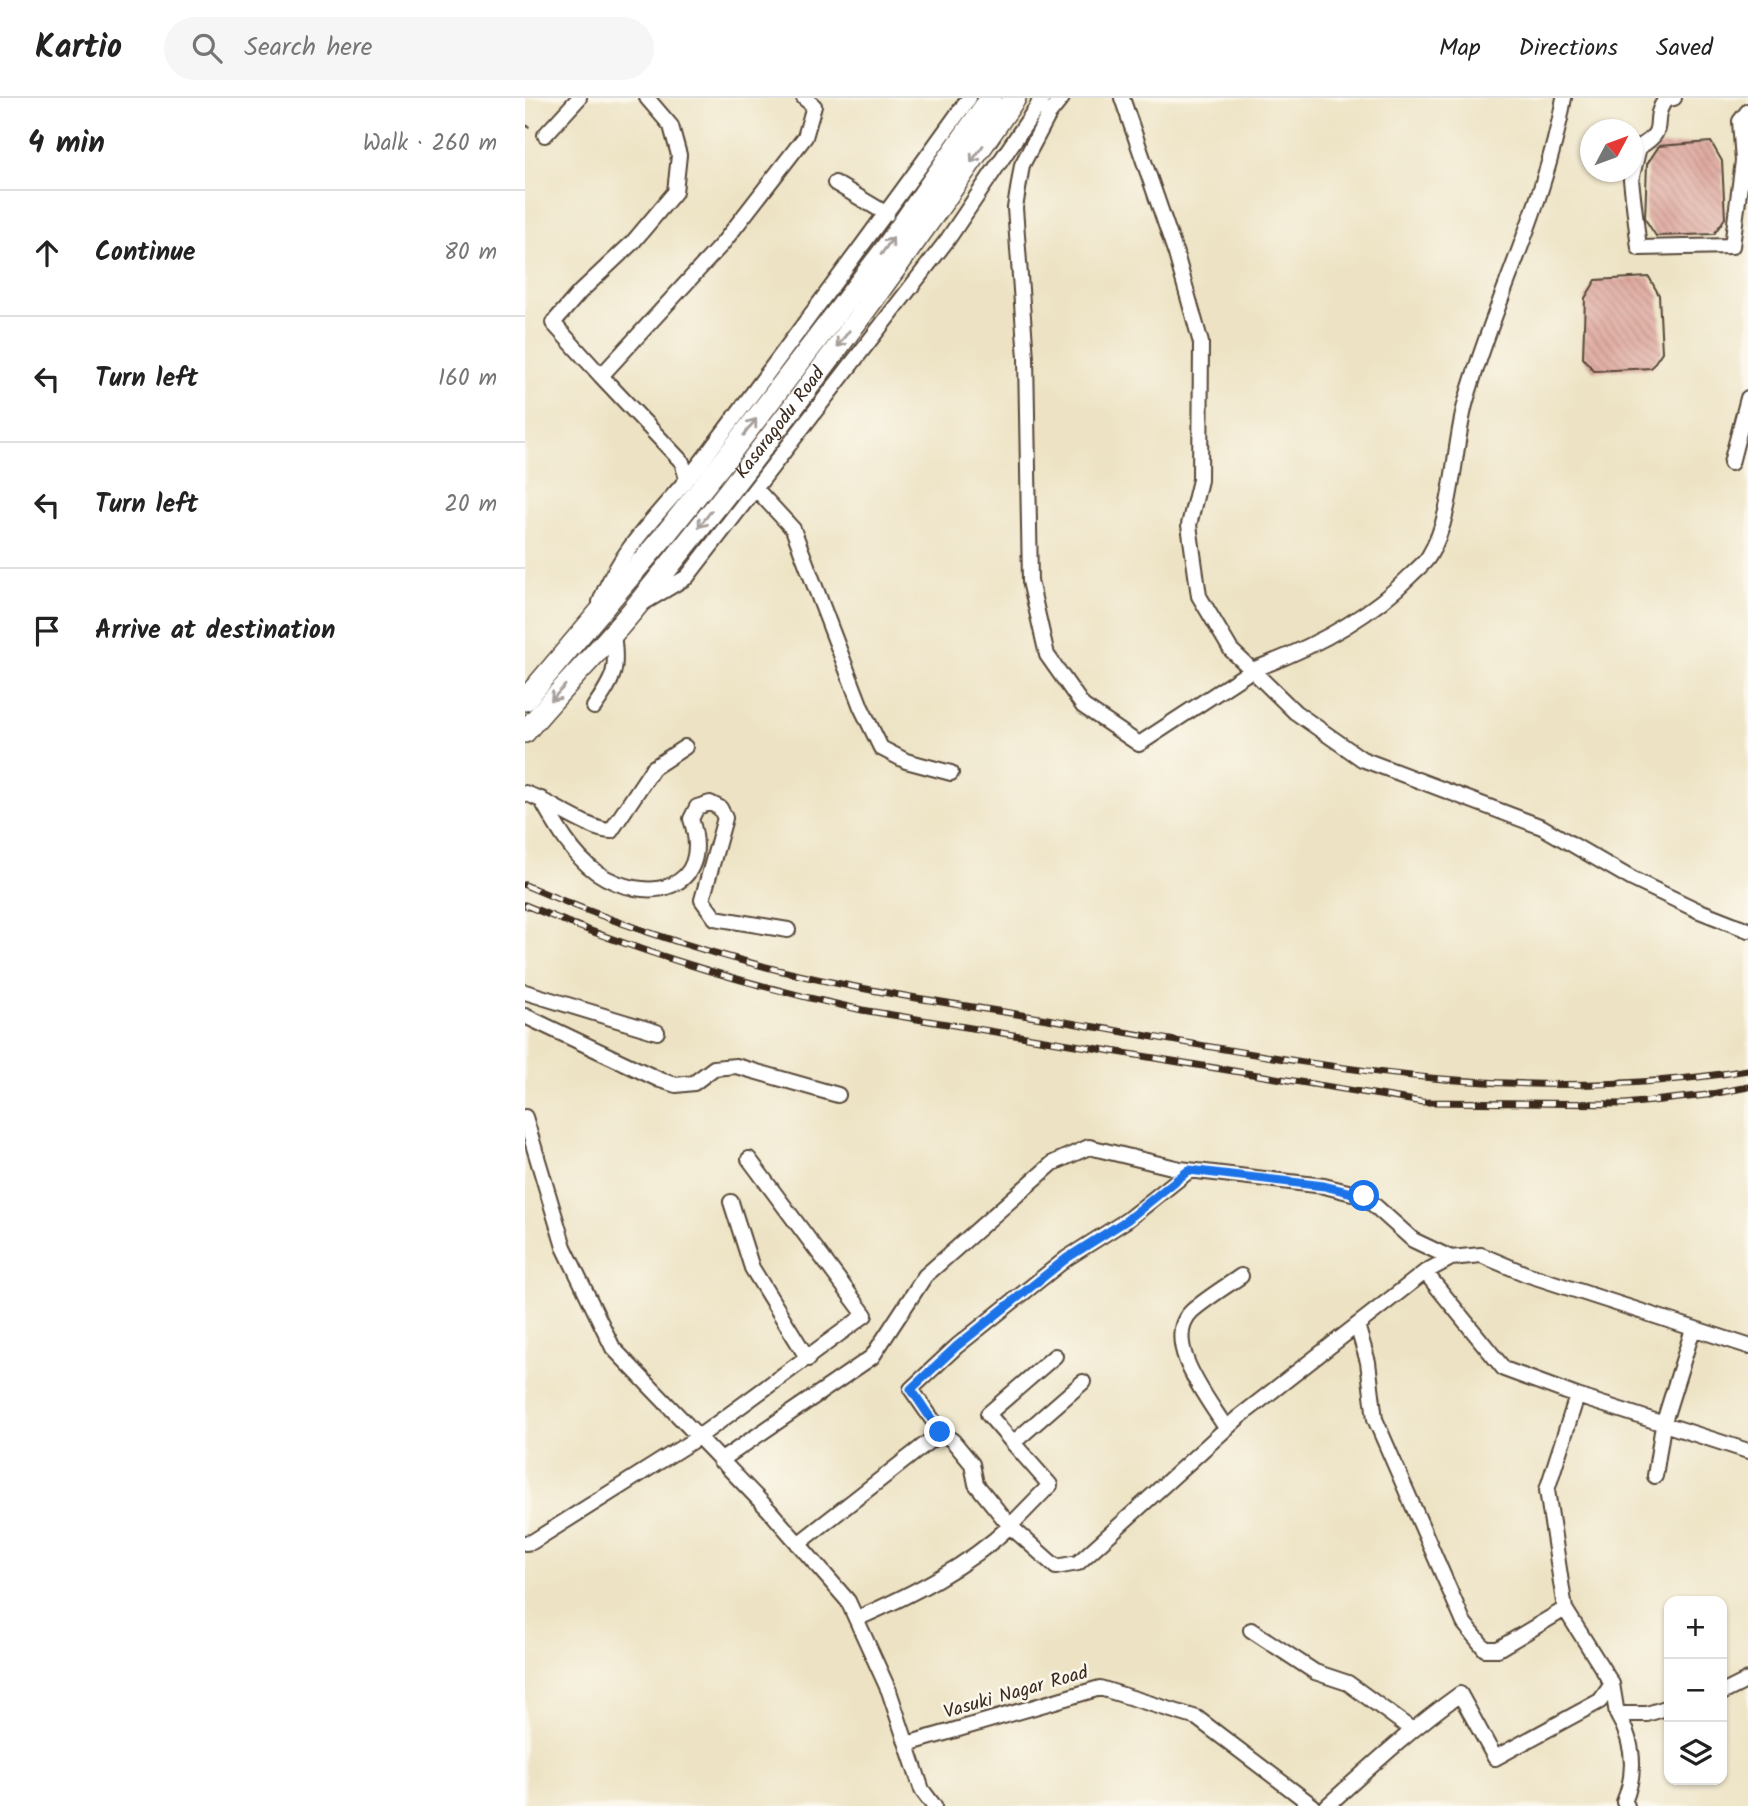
<!DOCTYPE html>
<meta charset="utf-8">
<style>
body{margin:0;font-family:Kalam,sans-serif;background:#f6f6f6;color:#222}
.controls{position:absolute;right:21px;bottom:21px;display:grid;overflow:hidden;border-radius:14px;box-shadow:0 2px 5px #0004}
.controls button{width:63px;height:63px;display:grid;place-items:center;padding:0;border:0;border-bottom:2px solid #e0e0e0;background:#fff;color:#222;font:35px sans-serif}
.compass{position:absolute;left:1055px;top:21px;width:63px;height:63px;border-radius:50%;background:#fff;box-shadow:0 2px 5px #0004;rotate:49deg}
.stop{position:absolute;width:21px;height:21px;margin:-16px;border:5px solid #1a73e8;border-radius:50%;background:#fff}
.stop.end{background:#1a73e8;border-color:#fff;box-shadow:0 2px 7px #0008}
.list{margin:0;padding:0;list-style:none}
h2{display:flex;justify-content:space-between;align-items:center;height:91px;margin:0;padding:0 28px;font-size:30px}
h2 small{font-size:23px;font-weight:400;color:#767676}
.list li{display:grid;grid-template-columns:46px 1fr auto;gap:21px;align-items:center;box-sizing:border-box;height:126px;padding:0 28px;border-top:2px solid #e0e0e0}
.list b{display:block;font-size:26px;white-space:nowrap}
.list em{font-size:23px;font-style:normal;color:#767676}
.icon{flex:none;width:38px;height:38px;fill:none;stroke:currentColor;stroke-width:2;stroke-linecap:round;stroke-linejoin:round}
.map{position:relative;flex:none;width:1223px;height:1708px;overflow:hidden}
header{display:flex;align-items:center;gap:42px;box-sizing:border-box;height:98px;padding:0 35px;background:#fff;border-bottom:2px solid #e0e0e0}
header strong{font-size:33px}
nav{display:flex;gap:38px;margin-inline-start:auto;font-size:24px}
.search{width:490px;height:63px;background:#f6f6f6;display:flex;align-items:center;gap:18px;box-sizing:border-box;padding:0 24px;border-radius:38px;color:#767676;font-size:26px}
main{display:flex}
aside{flex:1;background:#fff}
.map>svg:first-child{display:block}
</style>
<header>
<strong>Kartio</strong>
<div class="search"><svg class="icon" aria-label="search" viewBox="0 0 24 24"><circle cx="10" cy="10" r="6"/><path d="M15 15l6 6"/></svg>Search here</div>
<nav><a>Map</a><a>Directions</a><a>Saved</a></nav>
</header>
<main>
<aside>
<h2>4 min<small>Walk · 260 m</small></h2>
<ul class="list">
<li><svg class="icon" aria-label="ahead" viewBox="0 0 24 24"><path d="M12 20V5M6 11l6-6 6 6"/></svg><div><b>Continue</b></div><em>80 m</em></li>
<li><svg class="icon" aria-label="left" viewBox="0 0 24 24"><path d="M17 20v-9H6M10 6l-5 5 5 5"/></svg><div><b>Turn left</b></div><em>160 m</em></li>
<li><svg class="icon" aria-label="left" viewBox="0 0 24 24"><path d="M17 20v-9H6M10 6l-5 5 5 5"/></svg><div><b>Turn left</b></div><em>20 m</em></li>
<li><svg class="icon" aria-label="arrive" viewBox="0 0 24 24"><path d="M6 21V4h12l-3 4 3 4H6"/></svg><div><b>Arrive at destination</b></div></li>
</ul>
</aside>
<div class="map">
<svg width="1223" height="1708" viewBox="0 0 1223 1708">
<defs>
<pattern id="building-back-hatch" width="6" height="6" patternUnits="userSpaceOnUse" patternTransform="scale(1.75)"><rect width="6" height="6" fill="#dea69c"/><path d="M-1 5l2 2M0 0l6 6M5-1l2 2" fill="none" stroke="#b5877f"/></pattern>
</defs>
<rect width="100%" height="100%" fill="#fbf7ec"/>
<filter id="ink" filterUnits="userSpaceOnUse"><feTurbulence type="fractalNoise" baseFrequency=".0143" numOctaves="2"/><feDisplacementMap in="SourceGraphic" scale="14" xChannelSelector="R" yChannelSelector="G"/><feConvolveMatrix kernelMatrix="1 2 1 2 8 2 1 2 1" color-interpolation-filters="sRGB"/></filter>
<filter id="wash" filterUnits="userSpaceOnUse"><feTurbulence type="fractalNoise" baseFrequency=".00686" numOctaves="4" result="noise"/><feDisplacementMap in="SourceGraphic" scale="28" xChannelSelector="R" yChannelSelector="G"/><feGaussianBlur stdDeviation="1.57" result="paint"/><feColorMatrix in="noise" values="0 0 0 0 0 0 0 0 0 0 0 0 0 0 0 0 0 1.4 0 .05"/><feComposite in="paint" operator="in"/></filter>
<g filter="url(#wash)">
<rect width="100%" height="100%" fill="#ede3c4"/>
<g id="blocks">
<!-- building -->
<path fill="url(#building-back-hatch)" d="M1186 44 1197 63 1200 120 1189 136 1131 138 1120 121 1122 66 1134 48Z
M1124 179 1134 197 1137 254 1126 270 1069 273 1058 260 1060 200 1071 182Z"/>
</g>
</g>
<g filter="url(#ink)">
<use href="#blocks" fill-opacity="0" stroke="#564637" stroke-width="2"/>
<g fill="none" stroke-linecap="round" stroke-linejoin="round">
<defs>
<path id="minor" d="M597 0 651 156 676 245 675 382 664 427 674 498 706 552 727 572C785 551 842 522 886 477 891 472 900 465 904 458 929 417 928 350 941 303 970 201 1021 105 1039 0
M1149 0 1140 2C1124 25 1145 31 1114 49L1106 82 1114 150 1207 148 1218 63 1215 23 1223 13
M513 6 524 16 497 67 490 110 501 260 505 483 522 557 558 608 614 646 727 572 770 614 837 661 1017 729 1107 781 1172 812 1223 832
M524 16 537 0
M20 37 54 0
M310 85 362 116
M76 278 28 225 55 194 108 144 150 94 154 57 146 28 122 0
M1206 365 1223 300
M162 381 157 364 76 278 198 145 280 39 289 8 279 0
M231 391 268 431 336 609 356 650 381 663 426 675
M75 504C96 447 144 407 180 359 269 240 358 121 444 0
M120 504 162 479 423 141 518 0
M69 609C90 579 93 572 88 536
M0 695C24 703 65 733 86 733L128 670 160 649
M16 701C30 726 47 757 71 774 121 808 190 793 166 721L172 709 185 705 195 710 200 720 177 802 190 820 263 832
M0 894 132 934
M0 918 135 982 151 987 169 985 189 970 211 968 313 997
M0 1019 39 1149 88 1250 244 1412 323 1503 364 1593 397 1692 409 1708
M206 1104 227 1170 283 1261
M900 1174 979 1271 1052 1298 1022 1392 1040 1511 1087 1586
M832 1227 843 1264 850 1321 939 1525 960 1551H973L1040 1511
M1052 1298 1223 1353
M701 1330C684 1302 635 1243 667 1213 682 1200 700 1189 716 1178
M416 1334 428 1343 447 1366 451 1386 485 1428 525 1387 488 1345 558 1284
M488 1345 463 1316 530 1258
M195 1363 347 1259 400 1178 528 1065 564 1049 655 1071 799 1088 839 1098 888 1142 926 1160
M1130 1378 1138 1327 1168 1231
M0 1445 7 1444 172 1340 340 1217 224 1061
M273 1446 416 1334 386 1291 432 1248 542 1160 602 1122 665 1072
M331 1521C386 1497 442 1469 485 1428L531 1469 553 1465 714 1319 900 1174 926 1160 956 1157 1001 1176 1223 1248
M726 1532 790 1574 823 1585 886 1631
M1197 1595 1223 1582
M382 1646 575 1590 672 1620 788 1708
M802 1708C845 1669 887 1630 935 1596L970 1660 1075 1603 1087 1586 1092 1616
M1102 1708 1099 1704C1112 1673 1109 1644 1092 1616H1122L1144 1609"/>
<g id="highway">
<path d="M0 602 139 438 202 359 359 153 466 0"/>
<path id="s1" d="M0 634C35 592 74 553 109 511 244 347 370 175 490 0"/>
</g>
</defs>
<!-- minor casing -->
<use href="#minor" stroke="#564637" stroke-width="18"/>
<!-- highway casing -->
<use href="#highway" stroke="#564637" stroke-width="24"/>
<!-- path -->
<path stroke="#564637" stroke-width="2.5" stroke-dasharray="5 5" stroke-linecap="butt" d="M0 27 8 31"/>
<!-- minor -->
<use href="#minor" stroke="#fff" stroke-width="14"/>
<!-- highway -->
<use href="#highway" stroke="#fff" stroke-width="21"/>
<defs>
<path id="rail" d="M0 787C88 825 180 855 274 877 369 899 467 911 564 928 789 966 994 1010 1223 972
M0 807C110 853 221 887 337 912L897 1004 1100 1006 1182 997 1223 989"/>
</defs>
<!-- rail casing -->
<use href="#rail" stroke="#3b2a1e" stroke-width="7"/>
<!-- rail -->
<use href="#rail" stroke="#fbf7ec" stroke-width="4.5" stroke-dasharray="13" stroke-linecap="butt"/>
</g>
<!-- one-way arrows -->
<defs><path id="oneway-shaft" d="M-6 0H5M1.5-3L5.5 0L1.5 3" fill="none" stroke-width="1.6" stroke-linecap="round" stroke-linejoin="round" transform="scale(1.75)"/></defs>
<g stroke="#a79f9a">
<use href="#oneway-shaft" transform="translate(452 56) rotate(125)"/>
<use href="#oneway-shaft" transform="translate(362 148) rotate(-55)"/>
<use href="#oneway-shaft" transform="translate(318 241) rotate(127)"/>
<use href="#oneway-shaft" transform="translate(225 329) rotate(-53)"/>
<use href="#oneway-shaft" transform="translate(180 421) rotate(128)"/>
<use href="#oneway-shaft" transform="translate(33 595) rotate(133)"/>
</g>
</g>
<g fill="none" stroke-linecap="round" stroke-linejoin="round" filter="url(#ink)">
<!-- route -->
<path stroke="#1a73e8" stroke-width="9" d="M415 1334 386 1291 432 1248 542 1160 602 1122 664 1072 799 1088 839 1098"/>
</g>
<g text-anchor="middle" dominant-baseline="central" stroke-width="5" stroke-linejoin="round" paint-order="stroke">
<!-- street labels -->
<g font-size="19" fill="#3b2a1e" stroke="#fbf7ec">
<text stroke="none"><textPath href="#s1" startOffset="401">Kasaragodu Road</textPath></text>
<text transform="translate(491 1595) rotate(-16)">Vasuki Nagar Road</text>
</g>
</g>
</svg>
<div class="controls">
<button>+</button>
<button>−</button>
<button><svg class="icon" aria-label="layers" viewBox="0 0 24 24"><path d="M12 4l9 5-9 5-9-5zM3 14l9 5 9-5"/></svg></button>
</div>
<svg class="compass" viewBox="-18 -18 36 36"><path d="M0-13l5 13h-10z" fill="#e53935"/><path d="M0 13l5-13h-10z" fill="#767676"/></svg>
<div class="stop" style="left:839px;top:1098px"></div>
<div class="stop end" style="left:415px;top:1334px"></div>
</div>
</main>
